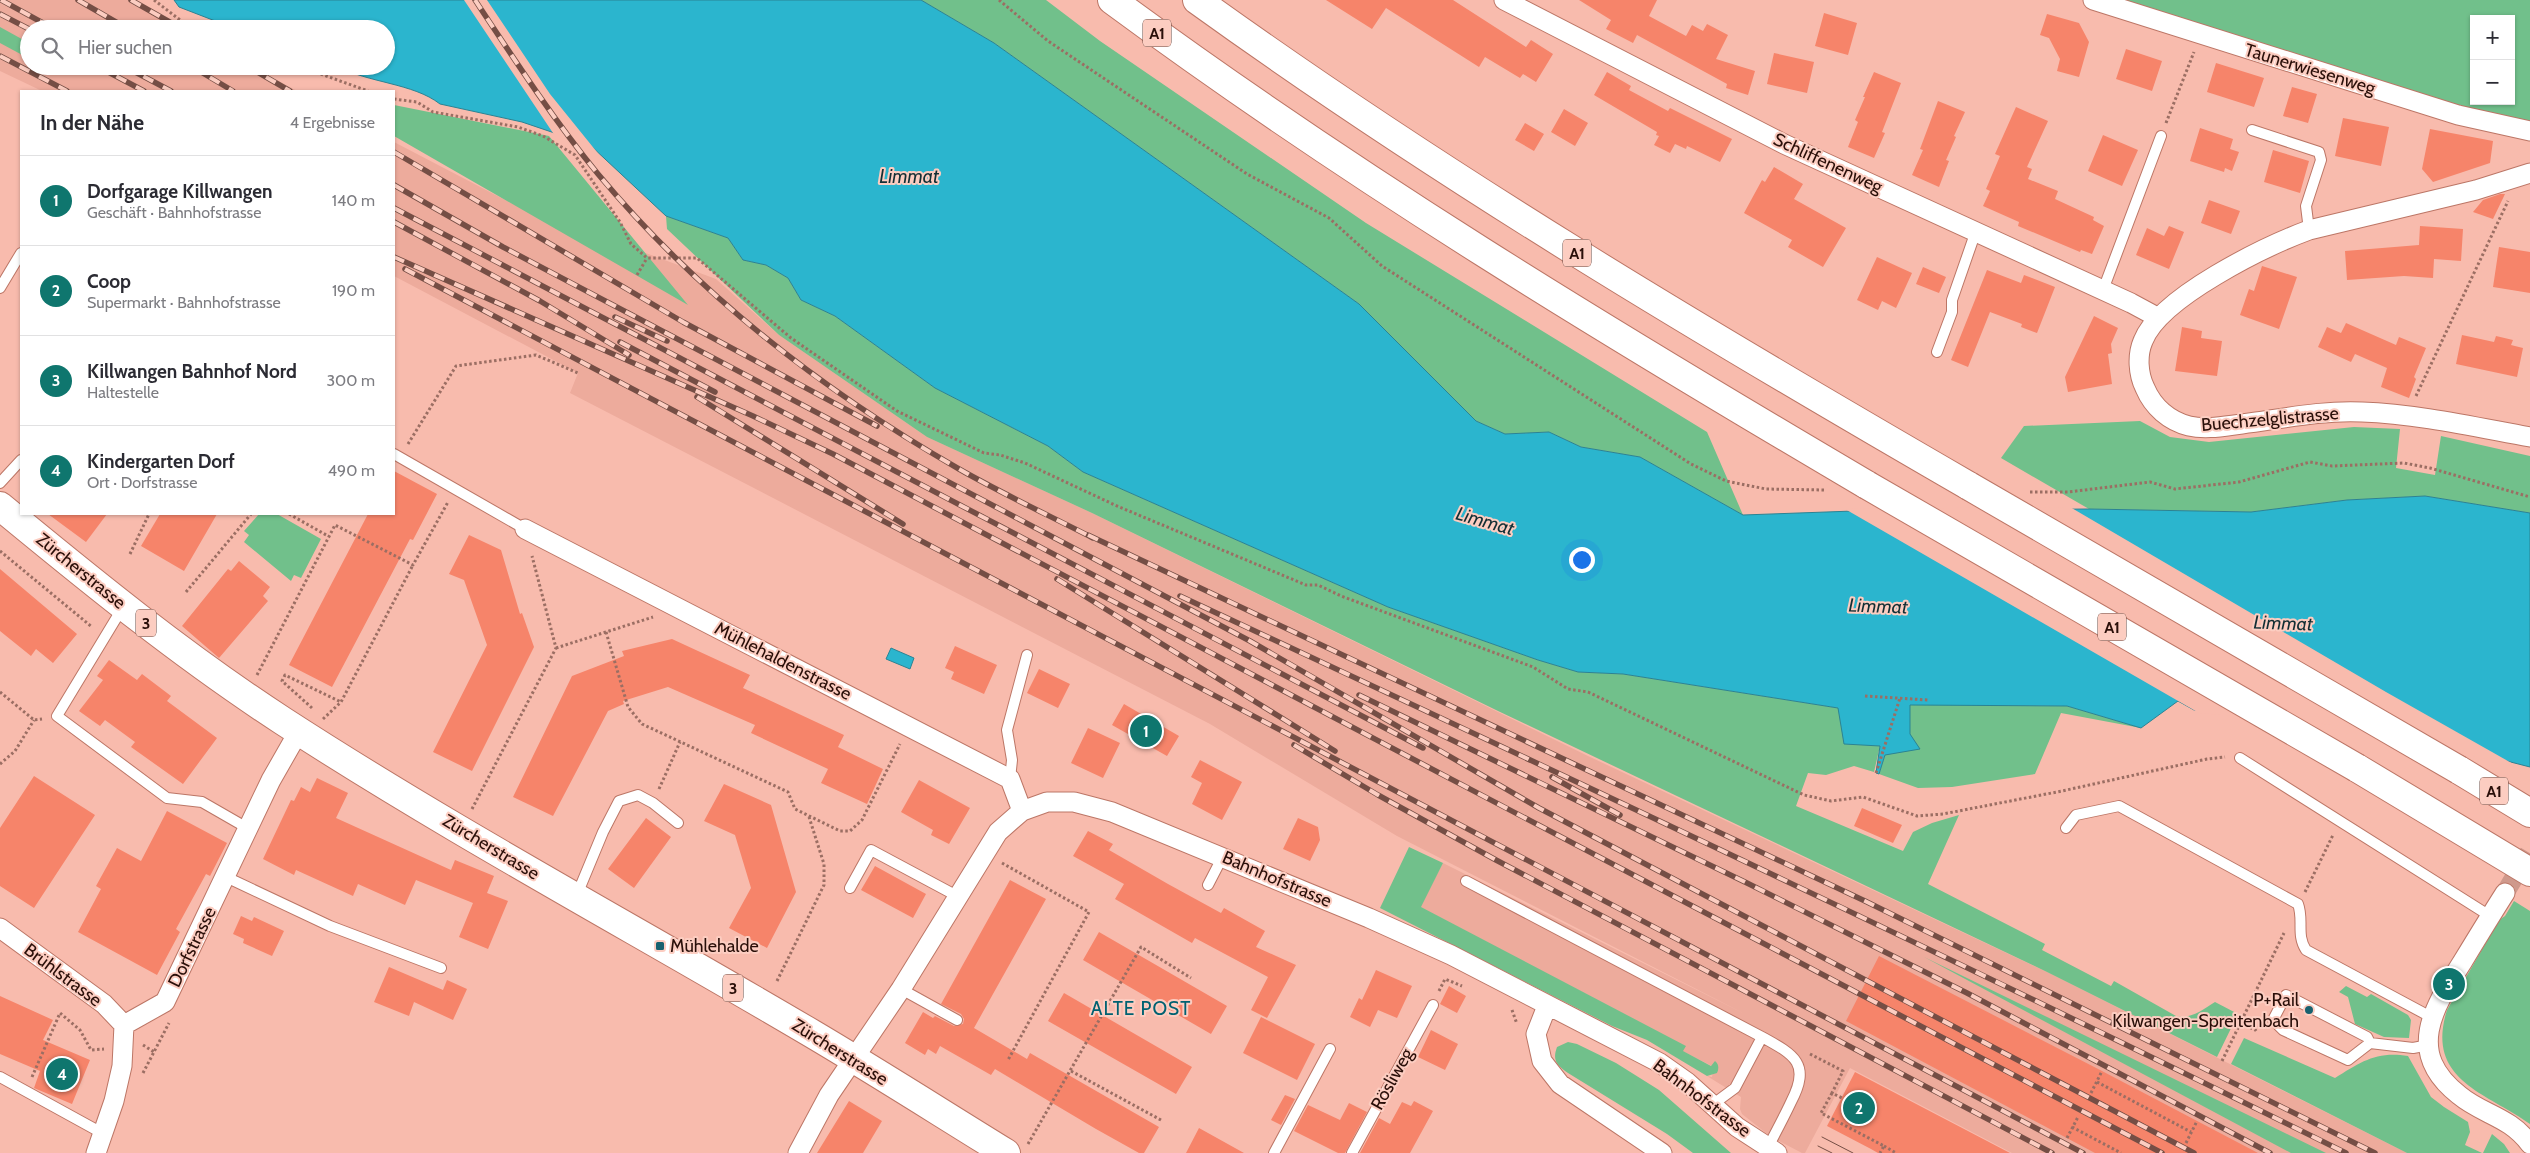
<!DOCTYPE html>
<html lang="de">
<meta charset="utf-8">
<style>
body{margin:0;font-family:Cabin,sans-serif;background:#f2f2f3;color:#2b2b33}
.controls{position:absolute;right:15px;top:15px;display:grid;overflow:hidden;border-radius:0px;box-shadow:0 1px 4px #0004}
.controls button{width:45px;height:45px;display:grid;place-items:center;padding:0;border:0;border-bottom:1px solid #e1e1e2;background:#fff;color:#2b2b33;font:25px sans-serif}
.you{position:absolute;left:1581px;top:559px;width:18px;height:18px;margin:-12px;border:4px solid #fff;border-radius:50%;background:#1a73e8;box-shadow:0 0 0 8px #1a73e833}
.badge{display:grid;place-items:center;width:32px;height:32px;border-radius:50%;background:#0f766e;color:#fff;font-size:16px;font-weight:700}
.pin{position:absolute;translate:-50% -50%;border:2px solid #fff;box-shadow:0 1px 5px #0006}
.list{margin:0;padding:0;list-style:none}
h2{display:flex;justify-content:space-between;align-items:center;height:65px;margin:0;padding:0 20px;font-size:21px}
h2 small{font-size:16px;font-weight:400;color:#7c7c81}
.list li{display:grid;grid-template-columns:32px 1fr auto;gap:15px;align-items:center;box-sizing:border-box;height:90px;padding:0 20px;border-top:1px solid #e1e1e2}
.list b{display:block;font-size:19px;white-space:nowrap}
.list p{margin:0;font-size:16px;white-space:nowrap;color:#7c7c81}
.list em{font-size:16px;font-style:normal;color:#7c7c81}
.icon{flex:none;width:28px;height:28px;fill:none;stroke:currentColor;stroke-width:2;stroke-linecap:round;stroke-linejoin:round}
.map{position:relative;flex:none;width:2530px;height:1153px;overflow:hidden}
.search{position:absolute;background:#fff;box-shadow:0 1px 4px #0004;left:20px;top:20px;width:375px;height:55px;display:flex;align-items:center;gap:12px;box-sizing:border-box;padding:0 18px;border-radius:28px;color:#7c7c81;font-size:19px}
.panel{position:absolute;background:#fff;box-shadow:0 1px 4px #0004;left:20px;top:90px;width:375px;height:425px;border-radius:0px}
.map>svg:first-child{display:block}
</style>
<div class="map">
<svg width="2530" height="1153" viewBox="0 0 2530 1153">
<rect width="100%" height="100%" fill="#f8bbad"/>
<!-- built -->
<path fill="#edab9c" d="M0 0H130L183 29H29V66H251L297 91H42L0 71Z
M394 142 513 204 716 279 779 335 927 437 1092 513 1588 756 2047 972 2407 1153H2012L1850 1068 1805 1153H1802L1771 1137 1742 1114 1740 1109 1741 1097 1707 1076 1712 1077 1715 1062 1712 1066 1682 1051 1685 1046 1420 907 1443 863 1747 1015 1397 836 1210 724 570 393 578 373 394 276Z"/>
<!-- green -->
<path fill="#71c08b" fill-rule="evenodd" d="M921 0H1046L1100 41 1366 223 1707 432 1743 515 1640 457 1581 447 1549 432 1505 434 1476 421 1359 304 994 43Z
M2093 0H2530V131ZM2474 19H2511V101H2474Z
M0 27 29 43V51L26 57 0 43Z
M394 105 549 136 688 305 394 136Z
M666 216 728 238 743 260 766 265 788 278 801 300 835 316 935 388 1048 446 1083 472 1388 607 1538 660 1578 672 1623 674 1838 708 1880 746 1874 772 1854 766 1826 775 1808 773 1796 806 1903 851 1913 832 1932 823 1959 815 1928 884 2045 944 2042 950 2111 986 2114 981 2176 1016C2190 1020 2204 1009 2215 1002L2238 1014 2217 1057 2047 972 1498 711 1092 513 927 437 779 335 667 229Z
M2140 421 2170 437 2209 442 2354 427 2400 429 2396 468 2435 475 2441 436 2530 456V513L2425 496 2347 500 2251 512 2089 509 2001 458 2024 426Z
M259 514H277L321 539 301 578 294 575 291 581 244 542 249 535 244 531Z
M1910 704 2067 706 2141 728 2061 713 2035 774 1952 787 1918 788 1879 774 1885 755 1910 734Z
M1409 847 1443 863 1421 907 1686 1046 1683 1051 1711 1066 1715 1061C1719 1064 1719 1069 1717 1073L1707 1076 1647 1040 1612 1026 1380 908Z
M2514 901 2530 911V1124C2485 1092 2425 1080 2447 1010L2499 920 2505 916Z
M1924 957 2326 1153H2291Z
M2346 986 2367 997 2371 994 2408 1015 2411 1020 2409 1038 2384 1037 2355 1024 2348 997 2339 992Z
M2244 1038 2335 1078C2361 1062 2376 1051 2408 1056L2431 1097 2444 1107 2468 1122 2470 1132 2465 1145 2482 1153H2407L2231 1064Z
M1568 1042 1577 1044 1616 1063 1659 1090 1731 1153H1693L1667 1134 1568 1073C1557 1065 1552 1061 1557 1047Z
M2492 1134 2504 1144 2510 1153H2483Z"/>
<!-- water -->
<path fill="#2bb5ce" stroke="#2b8393" d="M174 0H921L994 43 1359 304 1476 421 1505 434 1549 432 1581 447 1640 457 1743 515 1854 511 2089 509 2251 512 2347 500 2425 496 2530 513V767L2371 726 2194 710 2178 701 2141 728 2067 706 1910 705V734L1920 749 1885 755 1879 774 1876 773 1880 746 1844 744 1838 708 1623 674 1578 672 1538 660 1388 607 1083 472 1048 446 935 388 835 316 801 300 788 278 766 265 743 260 728 238 666 216 590 145 522 122 440 104C413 83 368 83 337 66H386V29H236L179 7Z
M891 648 914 658 910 669 886 659Z"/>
<!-- pier -->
<path fill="#f8bbad" d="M464 0H487L550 94 605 162 588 147 555 136Z
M2070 507 2386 692 2515 765 2514 767 2370 728 2199 713 1845 509Z"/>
<!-- building -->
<path fill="#f6846a" d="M1326 0H1453L1526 47 1531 40 1553 54 1536 82 1523 74 1520 78 1485 57 1479 67 1386 8 1372 29Z
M1579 0H1657L1649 16 1686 36 1692 25 1703 31 1707 24 1728 35 1716 59 1755 71 1748 95 1726 88 1727 84 1637 35 1633 43 1606 29 1611 20Z
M1824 13 1857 23 1848 55 1815 46Z
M2047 14 2079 23 2089 42 2079 77 2057 71 2060 59 2049 38 2040 35Z
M2126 49 2162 61 2152 91 2116 79Z
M1774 53 1814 62 1807 93 1767 84Z
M2216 63 2264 78 2254 107 2207 92Z
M1607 72 1631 86 1629 90 1668 111 1670 108 1732 139 1720 162 1687 146 1686 149 1675 144 1670 153 1654 145 1659 136 1656 135 1657 132 1594 95Z
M1874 72 1901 83 1882 132 1885 133 1874 158 1848 147 1858 122 1855 120 1865 97H1863Z
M2292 87 2317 94 2308 123 2283 116Z
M1938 101 1965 112 1954 136 1956 137 1946 160 1949 161 1939 187 1912 175 1923 150 1920 149Z
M2016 107 2048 121 2027 167 2032 169 2028 179 2058 191 2055 199 2094 217 2093 220 2104 226 2092 254 2081 250 2080 252 2018 226 2019 222 1983 206 1990 191 1986 189 2000 156 1995 154Z
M1564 109 1588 123 1575 146 1551 132Z
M2343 118 2389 127 2381 166 2335 156Z
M1525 123 1544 134 1534 151 1515 140Z
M2200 128 2233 139 2230 149 2239 152 2232 171 2225 168 2224 172 2190 161Z
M2430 129 2493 141 2490 163 2433 182 2422 169Z
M2103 135 2138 150 2122 186 2088 171Z
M2273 150 2309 161 2300 193 2264 182Z
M1774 167 1803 184 1794 199 1846 228 1823 267 1788 247 1792 240 1744 213 1762 180 1765 182Z
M2500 194H2505L2493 219 2473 212 2483 200Z
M2209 200 2240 211 2231 234 2201 223Z
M2169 226 2184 232 2169 269 2136 255 2147 228 2164 236Z
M2420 226 2463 229 2461 261 2434 259 2433 278 2404 276 2347 280 2345 251 2419 245Z
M2499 247 2530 252V293L2493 287Z
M1877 257 1912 273 1896 308 1882 301 1878 310 1857 300Z
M2262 266 2297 277 2279 329 2240 315 2249 289 2254 291Z
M1923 267 1946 277 1939 293 1916 284Z
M1987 270 2021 283 2024 275 2055 287 2037 333 2021 327 2022 324 1990 312 1968 367 1951 360Z
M2094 316 2118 328 2111 344 2112 353 2108 354 2112 384 2068 392 2065 377Z
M2346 323 2396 345 2399 337 2426 348 2414 377 2416 379 2409 398 2381 387 2387 368 2355 354 2351 362 2318 347 2327 327 2341 333Z
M2182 327 2202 331 2201 338 2222 341 2217 376 2175 371Z
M2462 335 2494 342 2496 336 2513 340 2511 345 2523 348 2517 377 2456 364Z
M394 471 437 494 413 540 410 539 332 687 289 665 368 514H394Z
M48 514H107L86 542Z
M160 514H217L184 571 141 546Z
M469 535 501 550 520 614 522 613 534 647 472 771 433 752 487 645 464 580 449 574Z
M239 561 270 587 263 596 268 601 219 658 182 626 228 569 231 571Z
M0 569 77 634 53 663 36 649 31 656 0 631Z
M672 639 750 675 743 688 844 735 838 747 883 769 867 804 821 783 828 769 751 733 755 725 668 687 623 701 624 704 608 711 553 816 513 797 572 676 624 656 622 651Z
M955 646 997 665 984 694 951 679 954 672 945 668Z
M109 660 137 680 142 674 171 696 167 701 217 738 183 784 131 747 135 742 105 720 100 726 79 711 103 680 97 676Z
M1039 669 1070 684 1058 708 1027 693Z
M1124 704 1179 736 1167 756 1112 725Z
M1088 728 1120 743 1103 778 1071 763Z
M1200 760 1242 782 1222 820 1192 804 1202 783 1191 777Z
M34 776 95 815 34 908 0 886V828Z
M317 778 348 793 336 818 451 870 455 860 494 876 487 893 508 901 488 949 459 937 473 903 416 880 405 905 358 884 353 896 296 870 294 875 263 859 291 800 294 801 301 787 310 792Z
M919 780 970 808 949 844 931 835 933 830 901 812Z
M724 784 771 805 796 892 767 948 729 928 751 888 735 835 704 821Z
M1862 808 1902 825 1893 843 1854 826Z
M167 811 227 843 210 876 206 874 176 929 180 932 157 975 78 932 101 889 96 886 117 848 141 861Z
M646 818 671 837 634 888 608 869Z
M1298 818 1318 827 1320 840 1310 861 1283 849Z
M1088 831 1113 844 1109 850 1168 884 1221 913 1224 908 1265 931 1256 947 1296 965 1267 1018 1251 1010 1268 977 1195 938 1192 943 1115 899 1124 884 1073 856Z
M875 866 926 894 913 918 861 890Z
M1010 880 1046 899 974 1028 1027 1059 1030 1053 1159 1127 1144 1153H1139L1096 1129 995 1069 991 1075 940 1046 936 1054 928 1049 925 1055 905 1043 923 1012 933 1018 935 1016 954 1026 963 1024 964 1019 961 1014 941 1004Z
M241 916 252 921 254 917 284 931 272 956 243 943 244 939 233 934Z
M1099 932 1227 1006 1211 1034 1083 960Z
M1879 956 2102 1071 2258 1153H2095L1846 1021Z
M389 967 443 990 447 980 467 989 453 1020 414 1002 409 1016 374 1002Z
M1376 970 1412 986 1397 1018 1378 1010 1370 1027 1350 1017 1359 998 1362 1000Z
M1449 986 1466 996 1457 1013 1440 1004Z
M1064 993 1192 1067 1176 1094 1048 1021Z
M0 996 53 1020 43 1040 90 1060 72 1104 34 1088 40 1071 0 1054Z
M1261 1017 1315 1044 1297 1080 1243 1053Z
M1431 1030 1458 1044 1445 1070 1418 1057Z
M1855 1072 2010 1153H1878L1871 1149 1827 1126Z
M1285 1095 1295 1099 1281 1125 1271 1120Z
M849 1101 882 1121 863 1153H817Z
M1414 1101 1433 1111 1410 1153H1360L1379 1118 1390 1124 1402 1102 1411 1106Z
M1349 1103 1367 1112 1345 1153H1338L1294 1131 1308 1105 1340 1120Z
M1199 1128 1244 1153H1186Z"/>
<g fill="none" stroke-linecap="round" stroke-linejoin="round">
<!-- minor-tunnel -->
<path stroke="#cf998c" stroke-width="19" stroke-dasharray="19 9" stroke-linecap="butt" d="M2505 893 2530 851"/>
<defs>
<path id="service" d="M2252 130 2319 152 2321 160 2306 206 2309 230
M0 288 21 253
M2103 290 2161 136
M1937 352 1952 312V300L1976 231
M394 454 525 529
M0 483 21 460
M123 607 57 716 167 798 202 802 249 829
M2240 758 2490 916
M1010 779 1012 760 1007 730 1027 655
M2066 828 2076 815 2119 806 2298 904C2304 920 2296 935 2306 950L2431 1017
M226 877 330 926 441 968
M1466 881 1762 1037 1735 1088 1712 1105
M1208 885 1223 856
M850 888 871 850 957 896
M576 897 603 832 619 801 638 795 653 803 678 823
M901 989 957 1020
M1762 1037C1795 1055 1811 1064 1791 1102 1784 1117 1776 1132 1768 1147
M2370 1043 2348 1060 2283 1030 2273 1020 2286 995 2367 1037 2370 1043 2413 1048 2429 1045
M0 1077 102 1133
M1274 1153 1330 1049
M1352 1153 1433 1005"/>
<path id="minor" d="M1504 0 1784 144 2131 303 2157 317
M2093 0 2458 115 2530 131
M2530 173 2476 190 2309 230C2266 246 2160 297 2143 341 2137 355 2138 374 2145 388 2153 407 2169 421 2189 426 2206 430 2225 426 2242 424 2281 419 2322 410 2362 412 2418 414 2475 427 2530 437
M525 529 1010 779 1022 811
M2505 893C2491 915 2477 938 2463 961 2434 1007 2404 1052 2459 1095 2483 1115 2509 1116 2530 1144
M0 928 104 1004 124 1025
M1547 1006 1536 1034 1542 1061 1560 1084 1662 1153
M96 1153 114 1101 122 1066 124 1025 165 1002 271 780 299 731
M798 1153 829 1095 901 989 998 832 1022 811 1047 802H1074L1112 812 1369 918 1451 955 1660 1063 1687 1082 1737 1127 1777 1153"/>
<path id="primary" d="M0 506C91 581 183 656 283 721 454 832 635 929 811 1033 877 1072 941 1113 1006 1153"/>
<path id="motorway" d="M1112 0C1353 178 1609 333 1867 485
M1197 0C1444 178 1706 334 1969 486
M2357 768 2530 872
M2459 770 2530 813"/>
</defs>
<!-- service casing -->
<use href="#service" stroke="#bc7666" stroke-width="12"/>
<!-- minor casing -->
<use href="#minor" stroke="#bc7666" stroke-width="21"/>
<!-- primary casing -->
<use href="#primary" stroke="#bc7666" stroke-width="30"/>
<!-- motorway casing -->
<use href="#motorway" stroke="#bc7666" stroke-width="30"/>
<!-- path -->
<path stroke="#9b6e63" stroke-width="3" stroke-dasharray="2.5 2.5" stroke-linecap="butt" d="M154 0 184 23 197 29
M999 0 1048 41 1247 174 1329 218 1382 266 1691 464 1726 481 1766 489 1826 490
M308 66 318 73 368 91
M394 99 417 102 433 112 518 127 543 136 575 155 620 222 631 244 647 258H697L791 338 897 411 984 453 1000 455 1025 463 1117 506 1306 585H1318L1341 596 1533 667 1568 689 1588 692 1804 795 1831 801 1863 797 1917 816 1943 814 2062 791 2207 759 2225 757
M2166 123 2194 52
M637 275 647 258
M2416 396 2508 201
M408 444 456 366 536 355 578 373
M2030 492H2068L2150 482 2175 489 2239 482 2310 462 2332 466 2404 463 2430 468 2530 497
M289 514 328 536
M0 551 92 627
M130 554 149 514
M186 592 251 514
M606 632 628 707 642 724 788 792 795 809 840 831H850L862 820 900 744
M556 648 653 617
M257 675 335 525 413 565 448 502
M0 692 34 720 42 719
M1865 696 1928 700
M312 708 282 681 285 675 341 702
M323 719 341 702 413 565
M0 764 15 751 34 720
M1876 773 1900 698
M659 789 680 742
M472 809 556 648 532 556
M1002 863 1089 912 1008 1060
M2305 892 2333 835
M777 981 824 885V864L809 817
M1439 991 1445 979 1462 986
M1512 1010 1517 1024
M2241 1023 2255 1030 2259 1027
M143 1045 154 1052
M1810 1054 1843 1071 1832 1093 1842 1098
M2222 1061 2284 933
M1071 1071 1161 1120
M143 1073 169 1023
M32 1077 60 1013 80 1030 91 1050 104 1049
M2097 1082 2191 1132
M1832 1093 1821 1113 1884 1146 1880 1153
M2091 1093 2102 1071
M2072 1127 2121 1153
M2067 1138 2078 1117
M2186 1143 2197 1121
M1028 1144 1141 947 1191 978
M1884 1146 1896 1153"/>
<!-- service -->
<use href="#service" stroke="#fff" stroke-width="10"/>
<!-- minor -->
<use href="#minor" stroke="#fff" stroke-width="19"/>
<!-- primary -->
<use href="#primary" stroke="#fff" stroke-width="28"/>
<!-- motorway -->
<use href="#motorway" stroke="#fff" stroke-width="28"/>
<!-- tram -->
<path stroke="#754e45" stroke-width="1" d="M1822 1137 1853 1153
M1818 1146 1832 1153"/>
<defs>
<path id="rail" d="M1 0 54 29
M78 0 128 29
M131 0 182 29
M475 0C514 59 553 119 598 174 699 295 823 391 959 469 1003 494 1048 515 1093 538
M0 14 29 29
M0 56 67 91
M97 66 144 91
M124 66 171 91
M191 66 233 91
M247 66 290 91
M394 152 683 322 877 426
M394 185 503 247 1250 641 1539 808 2194 1153
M394 208 1423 748
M394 222 540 301 629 355
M394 257 753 416 833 454 2162 1153
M405 269 2083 1153
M615 317 667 341
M620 342 715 392
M697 397 903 524
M1088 535 1865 901 2375 1153
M1057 579 1335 751
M1180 596C1570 778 1960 961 2346 1153
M1359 695 1747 883 1967 993 2270 1153
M1294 745 1378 795 1496 860 2052 1153
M1552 777 1620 815"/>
</defs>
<!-- rail casing -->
<use href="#rail" stroke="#754e45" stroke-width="5.5"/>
<!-- rail -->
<use href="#rail" stroke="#fccdc1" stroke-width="4" stroke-dasharray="11" stroke-linecap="butt"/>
<defs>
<path id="motorway-bridge" d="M1867 485 2357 768
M1969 486 2459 770"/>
</defs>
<!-- motorway-bridge casing -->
<use href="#motorway-bridge" stroke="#bc7666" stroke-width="30" stroke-linecap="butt"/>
<!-- motorway-bridge -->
<use href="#motorway-bridge" stroke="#fff" stroke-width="28"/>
</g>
<!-- markers -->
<g fill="#18616f" stroke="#fccdc1" stroke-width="2">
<rect x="655" y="941" width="10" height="10" rx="2.5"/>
<circle cx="2309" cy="1010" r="5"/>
</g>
<g text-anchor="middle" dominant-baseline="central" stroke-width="4" stroke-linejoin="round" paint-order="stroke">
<!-- shield labels -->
<g fill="#fccdc1" stroke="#694840" stroke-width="1">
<rect x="1143" y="19.5" width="28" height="27" rx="4"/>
<rect x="1563" y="239.5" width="28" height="27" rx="4"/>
<rect x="136" y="609.5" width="20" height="27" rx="4"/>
<rect x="2098" y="613.5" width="28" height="27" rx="4"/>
<rect x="2480" y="777.5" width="28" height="27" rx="4"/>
<rect x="723" y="974.5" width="20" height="27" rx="4"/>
</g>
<g font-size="16" font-weight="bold" fill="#2a0f09">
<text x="1157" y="33">A1</text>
<text x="1577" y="253">A1</text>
<text x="146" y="623">3</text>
<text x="2112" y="627">A1</text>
<text x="2494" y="791">A1</text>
<text x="733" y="988">3</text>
</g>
<!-- street labels -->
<g font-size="18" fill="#2a0f09" stroke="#fccdc1">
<text transform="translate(2310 69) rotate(17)">Taunerwiesenweg</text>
<text transform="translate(1828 163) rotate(25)">Schliffenenweg</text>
<text transform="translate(2270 419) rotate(-5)">Buechzelglistrasse</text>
<text transform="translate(81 571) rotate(39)">Zürcherstrasse</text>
<text transform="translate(783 661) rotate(27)">Mühlehaldenstrasse</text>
<text transform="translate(491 847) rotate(31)">Zürcherstrasse</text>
<text transform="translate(1277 879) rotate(23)">Bahnhofstrasse</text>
<text transform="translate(192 947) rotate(-64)">Dorfstrasse</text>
<text transform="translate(63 975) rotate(37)">Brühlstrasse</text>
<text transform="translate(840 1052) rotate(32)">Zürcherstrasse</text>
<text transform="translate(1392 1079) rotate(-61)">Rösliweg</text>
<text transform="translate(1702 1098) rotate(37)">Bahnhofstrasse</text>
</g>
<!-- poi labels -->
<g font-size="18" fill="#2a0f09" stroke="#fccdc1" text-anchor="start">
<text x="670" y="946">Mühlehalde</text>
<text x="2299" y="1000" text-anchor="end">P+Rail<tspan x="2299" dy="21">Kilwangen-Spreitenbach</tspan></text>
</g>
<!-- water labels -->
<g font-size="19" font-style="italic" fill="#122e34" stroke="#fccdc1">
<text x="909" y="176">Limmat</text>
<text transform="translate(1485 521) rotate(16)">Limmat</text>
<text transform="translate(1878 606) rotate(2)">Limmat</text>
<text transform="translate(2283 623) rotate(2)">Limmat</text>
</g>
<!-- neighbourhood labels -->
<g font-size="19" letter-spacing="1" fill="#006171" stroke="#fccdc1">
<text x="1141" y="1008">ALTE POST</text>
</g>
</g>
</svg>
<div class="controls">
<button>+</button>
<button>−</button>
</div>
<div class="you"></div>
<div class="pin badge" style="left:1146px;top:731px">1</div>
<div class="pin badge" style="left:1859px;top:1108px">2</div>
<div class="pin badge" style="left:2449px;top:984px">3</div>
<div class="pin badge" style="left:62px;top:1074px">4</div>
<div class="search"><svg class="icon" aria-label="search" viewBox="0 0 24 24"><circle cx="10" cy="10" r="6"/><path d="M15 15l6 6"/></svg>Hier suchen</div>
<section class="panel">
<h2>In der Nähe<small>4 Ergebnisse</small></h2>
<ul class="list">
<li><span class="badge">1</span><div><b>Dorfgarage Killwangen</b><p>Geschäft · Bahnhofstrasse</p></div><em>140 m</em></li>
<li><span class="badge">2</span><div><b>Coop</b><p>Supermarkt · Bahnhofstrasse</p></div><em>190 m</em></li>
<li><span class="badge">3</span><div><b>Killwangen Bahnhof Nord</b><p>Haltestelle</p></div><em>300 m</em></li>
<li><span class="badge">4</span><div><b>Kindergarten Dorf</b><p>Ort · Dorfstrasse</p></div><em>490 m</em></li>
</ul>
</section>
</div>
